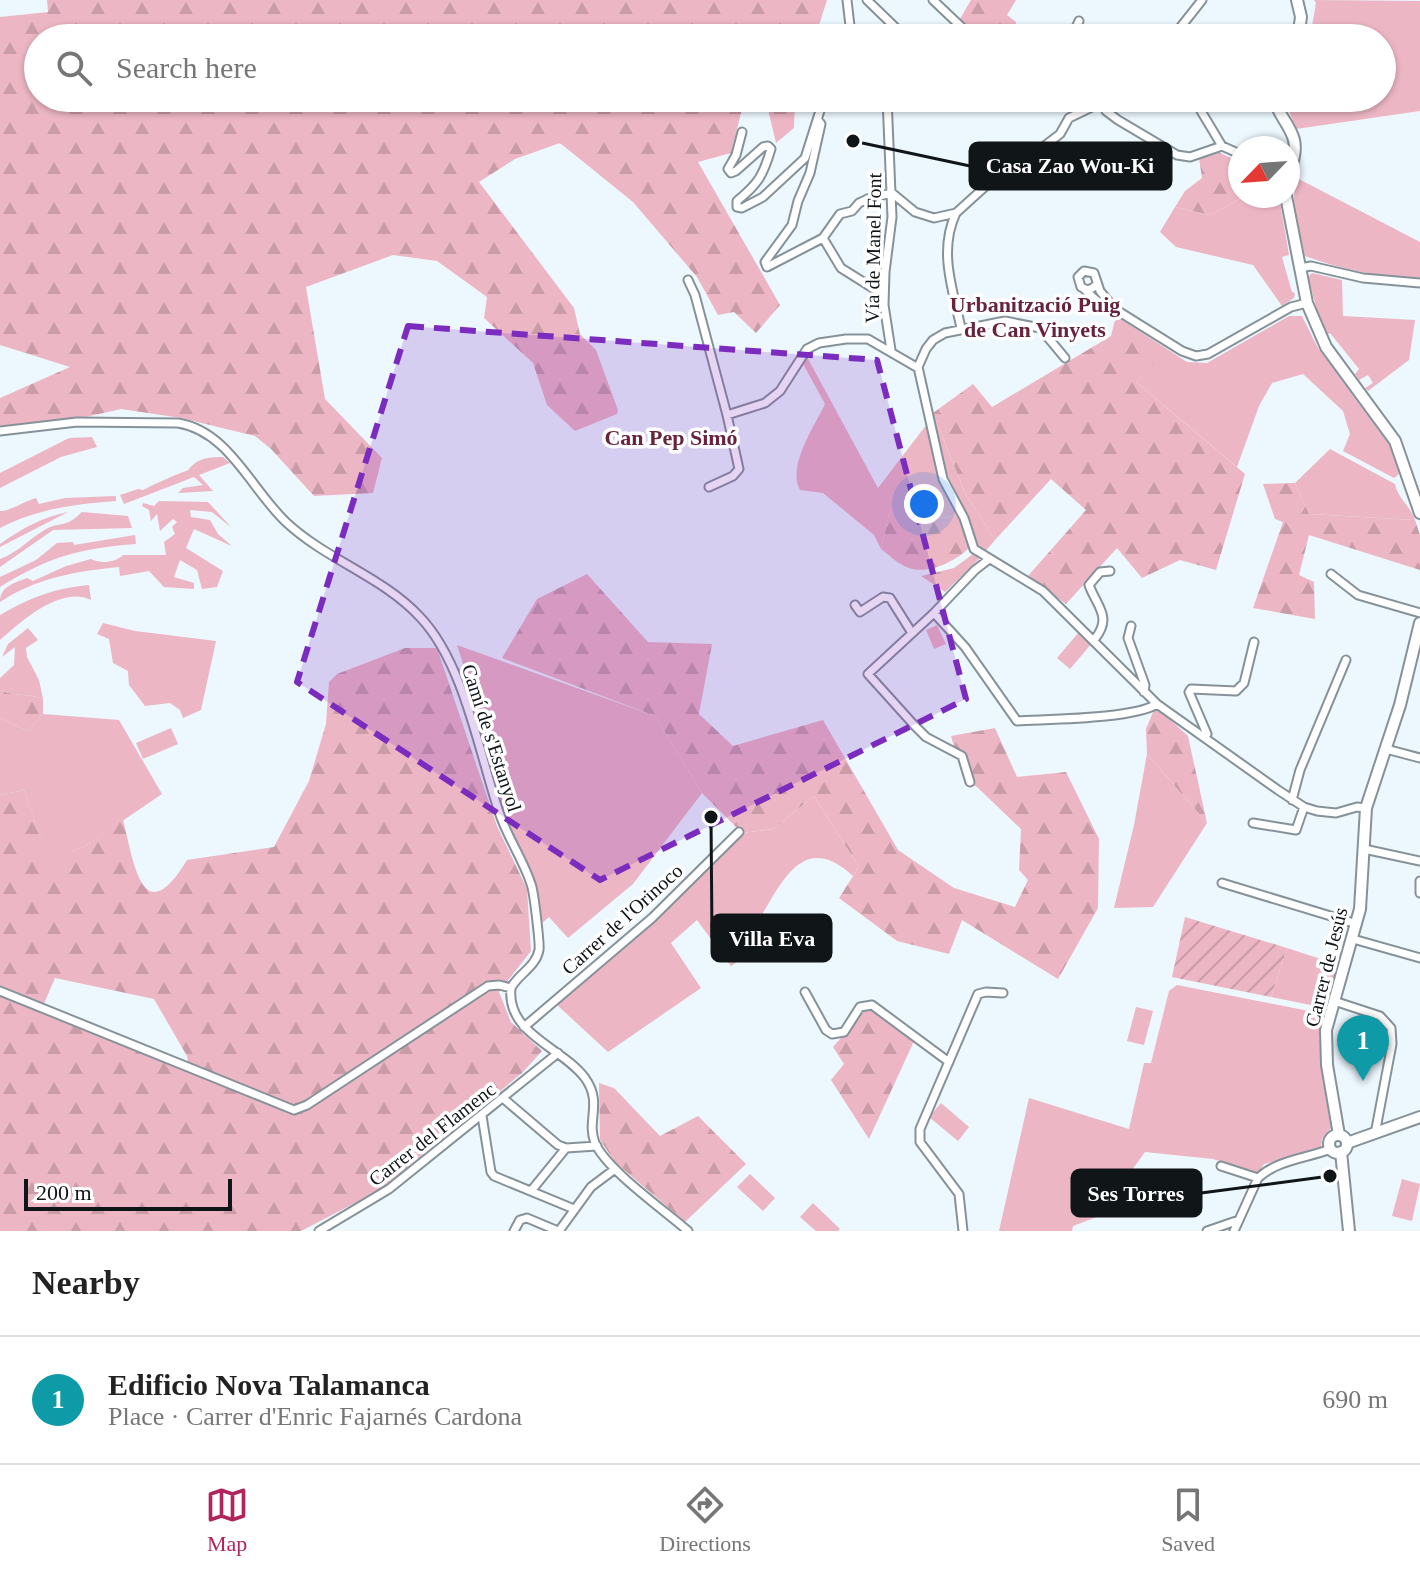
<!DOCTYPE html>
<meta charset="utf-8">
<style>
body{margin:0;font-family:Georgia,serif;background:#f6f6f6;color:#222}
.compass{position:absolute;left:1228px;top:136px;width:72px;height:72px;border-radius:50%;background:#fff;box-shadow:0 2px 6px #0004;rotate:245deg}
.scale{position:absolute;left:24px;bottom:20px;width:208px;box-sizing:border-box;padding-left:8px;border:4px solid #101518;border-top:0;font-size:22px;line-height:28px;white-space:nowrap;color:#101518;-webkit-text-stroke:6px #fff;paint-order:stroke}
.you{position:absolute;left:924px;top:504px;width:28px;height:28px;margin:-20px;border:6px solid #fff;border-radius:50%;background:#1a73e8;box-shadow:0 0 0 12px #1a73e833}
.badge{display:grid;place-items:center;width:52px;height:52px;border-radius:50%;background:#b1245d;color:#fff;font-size:26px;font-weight:700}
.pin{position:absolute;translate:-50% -66px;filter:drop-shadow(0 2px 4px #0008)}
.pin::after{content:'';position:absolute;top:42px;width:28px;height:24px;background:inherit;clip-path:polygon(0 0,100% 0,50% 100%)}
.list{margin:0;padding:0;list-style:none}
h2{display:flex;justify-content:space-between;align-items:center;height:104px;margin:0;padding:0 32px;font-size:34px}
h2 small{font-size:26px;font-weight:400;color:#767676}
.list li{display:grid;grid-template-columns:52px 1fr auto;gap:24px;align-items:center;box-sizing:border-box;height:128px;padding:0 32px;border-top:2px solid #e0e0e0}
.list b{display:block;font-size:30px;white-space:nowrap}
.list p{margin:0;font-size:26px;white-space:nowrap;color:#767676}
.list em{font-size:26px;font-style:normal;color:#767676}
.icon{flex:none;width:44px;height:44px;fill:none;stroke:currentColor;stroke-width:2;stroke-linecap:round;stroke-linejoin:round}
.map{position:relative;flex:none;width:1420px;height:1231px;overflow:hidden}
.search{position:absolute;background:#fff;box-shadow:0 2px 6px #0004;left:24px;right:24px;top:24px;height:88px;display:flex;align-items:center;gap:20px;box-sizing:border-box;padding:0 28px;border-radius:44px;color:#767676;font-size:30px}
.sheet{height:232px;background:#fff}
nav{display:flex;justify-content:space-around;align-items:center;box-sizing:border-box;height:112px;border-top:2px solid #e0e0e0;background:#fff;font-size:22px;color:#767676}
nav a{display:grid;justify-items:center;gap:4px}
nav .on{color:#b1245d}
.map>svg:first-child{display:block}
</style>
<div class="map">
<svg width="1420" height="1231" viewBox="0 0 1420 1231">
<defs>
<pattern id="forest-firs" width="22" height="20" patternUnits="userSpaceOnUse" patternTransform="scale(2)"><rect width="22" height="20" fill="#edb6c4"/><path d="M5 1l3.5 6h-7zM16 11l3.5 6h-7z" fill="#ca9ca8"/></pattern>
<pattern id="garden-furrows" width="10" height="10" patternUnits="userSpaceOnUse" patternTransform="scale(2)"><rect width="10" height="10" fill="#edb6c4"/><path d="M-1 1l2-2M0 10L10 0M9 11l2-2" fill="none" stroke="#ca9ca8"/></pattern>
</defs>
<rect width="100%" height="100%" fill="#ecf7fe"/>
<!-- green -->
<path fill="#edb6c4" d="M1314 0 1420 1V111L1296 129 1284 98H1382V38H1310L1316 3Z
M1295 177 1420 242V278C1381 278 1341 269 1305 256L1294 207Z
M1246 196H1279L1289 255 1282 257 1292 292 1295 293 1294 298 1282 306 1253 265 1176 247 1160 232 1175 207 1210 215Z
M1312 273 1342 280 1343 316 1415 320 1409 360 1368 391 1365 388 1373 383 1368 375 1359 380 1355 374 1359 369 1330 333 1327 335 1319 318 1308 277Z
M1116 316 1187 362 1207 363 1289 316H1302L1318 348 1393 450 1399 474 1394 478 1343 451 1350 434 1343 411 1303 374 1272 383 1259 406 1237 467 1136 382 1161 355 1111 336Z
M806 355 878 488 927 424 940 482 959 515 928 520 924 513 932 502 889 514 881 549 874 535 823 493 800 490C787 466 814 427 825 404L802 362Z
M933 413 965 493 995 540 984 553 976 544 969 520 944 468Z
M92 437 97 447 61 457 0 488V473L69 438Z
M1330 449 1395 484C1398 499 1410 505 1415 520L1309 514 1295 483Z
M223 457 230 463 199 475 213 491 178 493 183 488 203 485 194 477 124 504 120 495 138 489 143 490C157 483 168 478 183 472 193 469 185 471 193 465 201 457 213 457 223 457Z
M116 496V501C74 504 37 509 0 528V511C8 512 25 501 36 498L39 504 65 498Z
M159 501 208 502 232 528 212 512 190 510 191 517 210 520 218 534 232 546 194 529 186 548 223 571 217 587 202 589 197 570 180 560 174 577 194 583V589L164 587 149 571 120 576 119 567C77 571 36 578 0 602 0 586 15 583 27 578L33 581 66 566 91 559C100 564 115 563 123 555H166L164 542 175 534 172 527 177 522 173 519 160 531 157 514 151 521 149 510 142 506 143 503 154 506Z
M68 512 0 547V544C21 529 43 517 68 512Z
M82 512 128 516 132 528 53 530 0 567V559C17 553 28 540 43 531 59 520 64 530 82 512Z
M135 535 136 544C80 548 48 557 0 587V577L36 560 57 543 73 542 74 545Z
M89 585 91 600C62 585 21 621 0 640V615C29 598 55 588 89 585Z
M103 623 135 631 216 641 201 710 183 718 180 710 170 703 145 706 129 685 128 671 113 663 109 639 97 634Z
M937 625 946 644 934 649 926 630Z
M28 628 38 640 26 648 27 657 39 680 43 699C28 693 15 697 0 690V678L14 665 15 647 2 657 8 644Z
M1079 632 1092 643 1070 669 1057 658Z
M457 645 655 716 702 793 633 884 568 938 549 917 540 925 535 881 507 823 479 736 478 713 469 706 458 670 463 664Z
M43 714 119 720 162 794 84 847 48 859 24 790 0 795V718L28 731Z
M171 728 178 744 143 759 136 743Z
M1147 754 1207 823 1153 907 1114 908 1134 825Z
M814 796 859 867 853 876C796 823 776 900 748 936L754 950 731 966 697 920 671 943 701 988 608 1052 556 1004 657 919 742 833 773 829Z
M1287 948 1339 965 1326 1008 1271 997Z
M1177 985 1324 1014C1317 1053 1324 1089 1331 1128L1322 1139 1321 1149 1264 1164 1258 1173 1213 1159 1145 1152 1126 1178 1101 1173 1092 1184 1097 1217 1073 1226 1072 1231H999L1029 1098 1129 1129 1144 1063H1151L1169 991Z
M1136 1007 1153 1011 1144 1045 1127 1041Z
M941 1103 969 1127 958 1141 929 1117Z
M750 1174 775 1198 763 1211 737 1187Z
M1402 1179 1420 1184 1412 1221 1392 1216Z
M813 1203 840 1229 838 1231H816L800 1217Z"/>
<!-- forest -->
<path fill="url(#forest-firs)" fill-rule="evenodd" d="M47 0H827L815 38H38V98H734L742 109 731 153 698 162 780 305 756 333 734 312 718 315 697 277 633 202 560 143 515 159 479 182 574 308 580 334 596 350 618 410 617 414 575 431 547 405 533 363 484 318 487 297 437 261 393 255 306 287 325 399 382 458 373 493 314 496 271 449 255 436 181 418 121 409 77 419 0 427V398L70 367 0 345V17L48 12Z
M971 0H1016L1007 15 1016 22 1015 38H980L960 19Z
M758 98H795L794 128 776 143 766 101Z
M1220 153 1240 162V196H1256H1246L1210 215 1175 207 1185 191 1202 178 1199 158Z
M1130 332 1162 355 1136 382 1245 474 1216 570 1180 560 1142 578 1117 548 1066 604 1028 576 1086 510 1051 479 995 540 965 493 933 413 973 384 992 407 1111 336Z
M1295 483 1309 514 1415 520 1420 535V570L1309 535 1299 575 1314 582 1315 619 1253 608 1283 522 1275 519 1263 484Z
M906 493 932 502 924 513 928 520 959 515 969 548C956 561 928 575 909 568 899 565 889 555 881 549L889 514Z
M973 554 979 559 945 592 921 576 954 568Z
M587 574 648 642 712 644 699 714 733 746 823 720 898 850 954 888 1015 907 1028 880 1019 870 1021 829 976 786 965 785 951 736 995 728 1017 777 1066 772 1099 839 1098 908 1058 979 962 920 949 954 897 941 839 898 859 867 814 796 773 829 742 833 702 793 655 716 502 658 537 599Z
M405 648H437L497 826 527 889 531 951 499 992 511 1022 542 1051 522 1073 380 1190 301 1231H0V795L24 790 48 858 84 847 123 820C134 862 142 934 187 860L274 847 309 781 326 724 329 682 337 674ZM55 978 154 999 187 1056 189 1072 40 1013Z
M0 690C15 697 28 693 43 699V714L28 731 0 718Z
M1154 710 1164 714 1188 736 1207 823 1147 754 1146 729Z
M867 1008H871L914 1041 869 1139 831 1080 844 1064 833 1047Z
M599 1083 614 1088 660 1136 698 1116 746 1164 685 1222 615 1162 600 1140Z"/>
<!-- garden -->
<path fill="url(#garden-furrows)" d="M1185 917 1287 948 1271 997 1172 977Z"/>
<!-- water -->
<path fill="#c48a99" d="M1299 98H1331C1326 109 1317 114 1305 109V101Z"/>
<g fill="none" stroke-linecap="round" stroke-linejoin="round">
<defs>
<path id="street" d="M867 0 896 28 894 38
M933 0 973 38
M845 38 850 26 847 0
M1071 38 1079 21
M1172 38 1202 0
M887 98 892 217 885 272 884 305 891 350
M1053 98H1073
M1100 98 1106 111 1118 120 1177 155 1190 157 1222 146
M1207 98 1202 102 1201 111 1222 146 1240 154
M818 120 821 124 810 173 798 201 792 225 765 262 767 267 823 238 840 214 852 211 859 203 870 198 892 193 915 212 934 218 956 213 1009 165 1026 160 1060 134 1069 118 1100 103
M742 132 736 155 728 169 731 173 736 171 763 147 768 146 771 149C763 176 758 184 737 201V207L742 208 763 197 805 158 824 98
M956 213C938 251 953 290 961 328
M823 238 841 268 884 295
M1299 268 1311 266 1363 278 1420 283
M688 280 695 295 727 415 765 403 780 391 807 349 819 343 846 339H868L918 368
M1097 284C1092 290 1087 291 1081 287L1078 277 1084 271 1094 273 1100 291 1113 307
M1085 290 1102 305 1118 311 1182 351 1196 356 1208 354 1291 307 1307 303
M1065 358 1040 328 1005 321 945 333 933 340 926 349 918 367 943 479 964 518 974 549 1043 591 1157 704 1278 790 1304 807 1317 811 1336 813 1357 807 1366 808
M0 431 77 422 178 423C229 431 252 491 287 523 327 560 383 577 420 617 464 663 479 753 499 812 507 837 523 859 531 884 534 891 540 944 539 950 536 967 518 974 511 988 506 1034 562 1047 585 1078 603 1103 586 1120 595 1143 607 1170 664 1210 688 1231
M709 487 733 476 739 469 727 415
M1331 574 1358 595 1420 613
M855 605 860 612 883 597 890 598 912 633
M934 613 965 647 1017 721C1049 719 1133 719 1157 704
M1131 626 1128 638 1145 685 1144 692
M1094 640C1113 617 1097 607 1089 585L1100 572 1110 571
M1204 736 1207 734 1189 692 1191 689 1236 691 1244 683 1254 642
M1386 749 1420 758
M970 782 962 756 926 737 914 725 868 674 934 613 975 570 988 560
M1292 800 1300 770 1346 660
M1253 823 1296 830 1304 807
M1364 849 1420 861
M1420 881V893
M1222 883 1357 924
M1353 939 1420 958
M0 991 294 1110 307 1105 488 986 499 985 511 988
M805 992 826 1030 832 1034 844 1032 860 1007 872 1005 949 1062
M1334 1001 1380 1016 1391 1028 1392 1044 1375 1134
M524 1027 652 918 739 832
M504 1099 558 1145 566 1148 597 1146
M482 1116 491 1172 494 1176 574 1209
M1221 1166 1258 1178
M531 1191 566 1148
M319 1231 389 1189 558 1053
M514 1231 520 1220 527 1218 558 1231
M559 1231 591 1187 615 1169
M963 1231 959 1194 920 1142V1129L978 994 986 992 1003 993
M1207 1231 1239 1220
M1234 1231 1258 1178C1277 1160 1307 1158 1331 1149"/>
<path id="secondary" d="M1297 0 1301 17 1298 38
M1274 98C1277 114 1290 124 1294 140 1297 153 1291 166 1288 179
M1286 196 1307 303 1326 347 1395 441 1420 513
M1339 1135 1327 1065 1326 1030 1360 909 1366 808 1400 705 1420 623
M1329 1144a9 9 0 1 1 18 0a9 9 0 1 1-18 0Z
M1347 1143 1420 1117
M1341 1152 1349 1231"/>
</defs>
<!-- street casing -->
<use href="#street" stroke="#86929a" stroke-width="11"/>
<!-- secondary casing -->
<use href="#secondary" stroke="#86929a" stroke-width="14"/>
<!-- street -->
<use href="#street" stroke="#fff" stroke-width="7"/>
<!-- secondary -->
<use href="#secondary" stroke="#fff" stroke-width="10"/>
</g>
<!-- marked area -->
<path fill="#7b2cbf" fill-opacity="0.2" stroke="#7b2cbf" stroke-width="6" stroke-dasharray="16 10" stroke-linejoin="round" d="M408 326 877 360 966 699 600 880 297 682Z"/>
<g text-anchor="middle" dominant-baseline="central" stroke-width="7" stroke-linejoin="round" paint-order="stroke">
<!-- street labels -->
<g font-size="20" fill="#101518" stroke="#fff">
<text transform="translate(873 248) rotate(-89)">Vía de Manel Font</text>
<text transform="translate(492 738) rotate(72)">Camí de s'Estanyol</text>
<text transform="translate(622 919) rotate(-42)">Carrer de l'Orinoco</text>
<text transform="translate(1326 967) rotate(-76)">Carrer de Jesús</text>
<text transform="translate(432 1134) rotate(-38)">Carrer del Flamenc</text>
</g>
<!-- neighbourhood labels -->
<g font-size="22" font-weight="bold" fill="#67243b" stroke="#fff">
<text x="1035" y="304">Urbanització Puig<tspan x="1035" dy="25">de Can Vinyets</tspan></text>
<text x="671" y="437">Can Pep Simó</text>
</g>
</g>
<!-- callouts -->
<path fill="none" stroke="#101518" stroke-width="3" d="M853 141L970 166M711 817L712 938M1330 1176L1201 1193"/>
<g fill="#101518" stroke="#fff" stroke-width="3">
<circle cx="853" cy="141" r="8"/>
<circle cx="711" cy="817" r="8"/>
<circle cx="1330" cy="1176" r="8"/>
</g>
<g fill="#101518" stroke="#101518" stroke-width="3">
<rect x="970" y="143" width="201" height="46" rx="8"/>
<rect x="712" y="915" width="119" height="46" rx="8"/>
<rect x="1072" y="1170" width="129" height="46" rx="8"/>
</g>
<g font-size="22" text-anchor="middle" font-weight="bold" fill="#fff">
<text x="1070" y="173">Casa Zao Wou-Ki</text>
<text x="772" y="946">Villa Eva</text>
<text x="1136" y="1201">Ses Torres</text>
</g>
</svg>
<svg class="compass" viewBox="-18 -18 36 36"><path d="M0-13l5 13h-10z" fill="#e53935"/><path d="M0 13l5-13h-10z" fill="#767676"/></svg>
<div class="scale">200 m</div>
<div class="you"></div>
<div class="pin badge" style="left:1363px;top:1081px;background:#0f9aa8">1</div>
<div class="search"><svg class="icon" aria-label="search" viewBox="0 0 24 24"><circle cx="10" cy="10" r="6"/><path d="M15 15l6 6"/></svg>Search here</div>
</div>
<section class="sheet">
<h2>Nearby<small></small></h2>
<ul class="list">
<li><span class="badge" style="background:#0f9aa8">1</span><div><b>Edificio Nova Talamanca</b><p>Place · Carrer d'Enric Fajarnés Cardona</p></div><em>690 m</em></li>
</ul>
</section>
<nav>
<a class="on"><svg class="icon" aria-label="map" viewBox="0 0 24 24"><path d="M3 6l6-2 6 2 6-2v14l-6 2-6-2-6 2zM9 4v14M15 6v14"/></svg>Map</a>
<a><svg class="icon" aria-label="directions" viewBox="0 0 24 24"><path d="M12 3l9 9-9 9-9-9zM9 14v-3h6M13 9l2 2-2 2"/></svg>Directions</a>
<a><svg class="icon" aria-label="saved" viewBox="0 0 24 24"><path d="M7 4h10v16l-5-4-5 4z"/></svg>Saved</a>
</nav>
